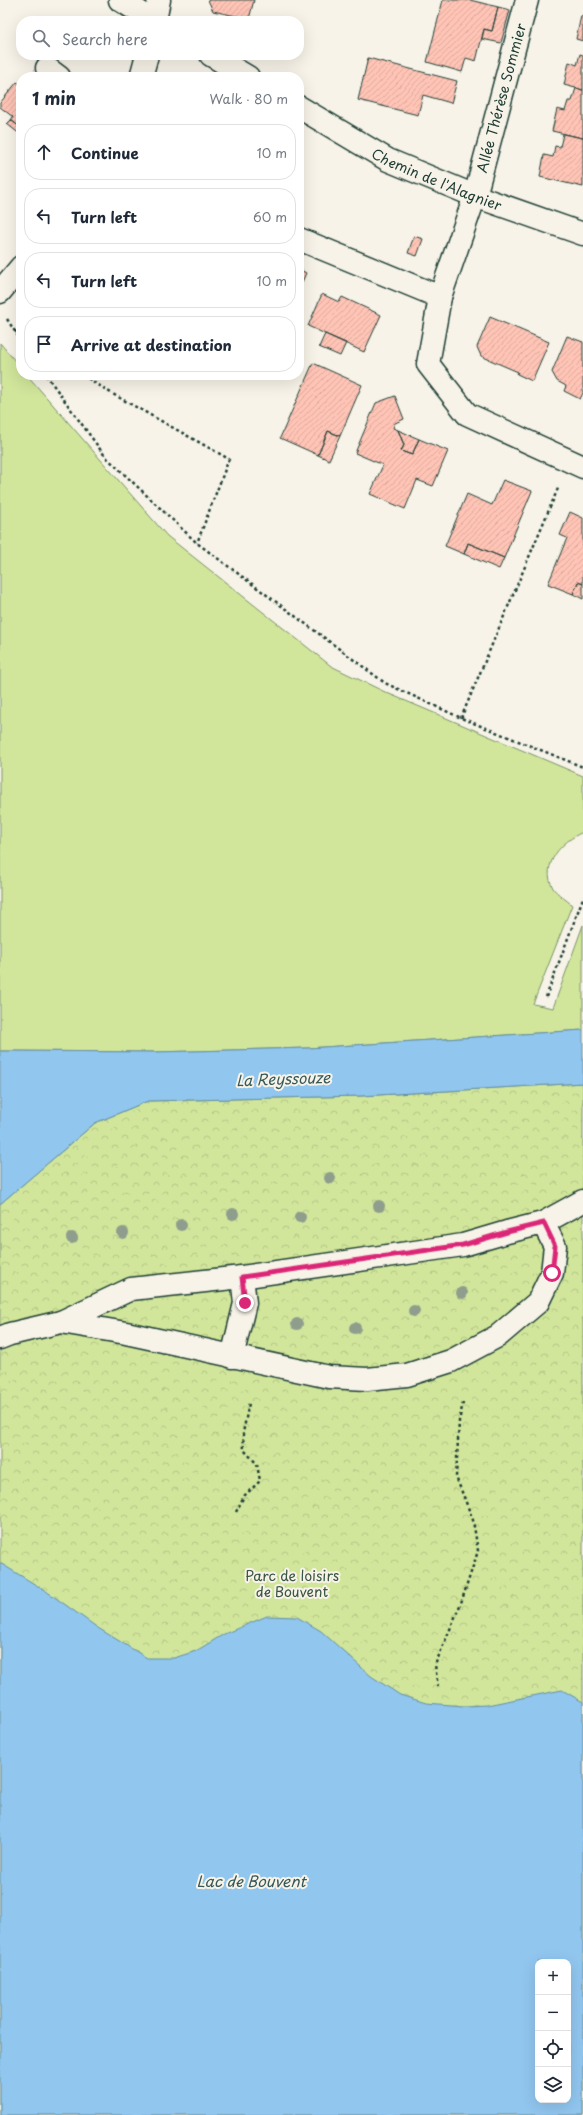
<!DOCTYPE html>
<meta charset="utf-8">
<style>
body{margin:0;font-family:"Playpen Sans",sans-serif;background:#f6f6f7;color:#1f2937}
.controls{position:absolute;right:12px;bottom:12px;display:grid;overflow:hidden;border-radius:8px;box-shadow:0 4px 16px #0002}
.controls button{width:36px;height:36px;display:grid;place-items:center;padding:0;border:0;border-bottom:1px solid #e0e1e3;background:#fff;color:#1f2937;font:20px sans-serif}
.stop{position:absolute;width:12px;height:12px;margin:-9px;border:3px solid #db2777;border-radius:50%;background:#fff}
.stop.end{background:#db2777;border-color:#fff;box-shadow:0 1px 4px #0008}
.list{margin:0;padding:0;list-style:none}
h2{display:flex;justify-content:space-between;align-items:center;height:52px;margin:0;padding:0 16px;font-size:17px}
h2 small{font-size:13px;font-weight:400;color:#747a83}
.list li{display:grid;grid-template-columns:26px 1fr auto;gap:12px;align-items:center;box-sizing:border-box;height:56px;margin:0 8px 8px;padding:0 8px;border:1px solid #e0e1e3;border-radius:16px}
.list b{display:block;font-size:15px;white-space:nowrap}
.list em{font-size:13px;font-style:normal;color:#747a83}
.icon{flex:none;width:22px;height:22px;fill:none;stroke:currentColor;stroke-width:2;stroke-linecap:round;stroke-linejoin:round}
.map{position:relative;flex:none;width:583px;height:2115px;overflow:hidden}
.search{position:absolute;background:#fff;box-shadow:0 4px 16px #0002;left:16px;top:16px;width:288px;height:44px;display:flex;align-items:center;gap:10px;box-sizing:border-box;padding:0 14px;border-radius:16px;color:#747a83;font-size:15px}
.panel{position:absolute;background:#fff;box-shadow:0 4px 16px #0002;left:16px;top:72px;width:288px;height:308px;border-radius:16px}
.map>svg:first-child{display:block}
</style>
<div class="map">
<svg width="583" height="2115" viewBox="0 0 583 2115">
<defs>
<pattern id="park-crowns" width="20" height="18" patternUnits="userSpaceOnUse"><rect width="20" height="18" fill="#d1e69b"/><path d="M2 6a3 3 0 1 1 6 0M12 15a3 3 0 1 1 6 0" fill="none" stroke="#b3c686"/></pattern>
<pattern id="building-hatch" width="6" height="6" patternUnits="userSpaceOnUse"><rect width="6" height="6" fill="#ffc4b6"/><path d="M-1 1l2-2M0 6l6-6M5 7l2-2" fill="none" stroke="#daa99d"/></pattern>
</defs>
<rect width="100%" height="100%" fill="#f7f3e8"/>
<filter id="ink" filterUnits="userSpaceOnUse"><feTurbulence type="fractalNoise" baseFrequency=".025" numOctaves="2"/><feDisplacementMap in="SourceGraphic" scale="8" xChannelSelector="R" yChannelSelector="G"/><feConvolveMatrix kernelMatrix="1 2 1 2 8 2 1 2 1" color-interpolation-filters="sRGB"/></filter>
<g filter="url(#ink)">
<!-- green -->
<path fill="#d1e69b" stroke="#789268" d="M0 343 21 368V375H27L167 536 331 666 387 693 583 776V832C562 841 540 864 553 888 557 894 567 900 572 905L533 1004 553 1008 583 925V1030L308 1048 155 1052 0 1051Z"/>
<!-- park -->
<path fill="url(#park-crowns)" stroke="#789268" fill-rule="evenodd" d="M583 1083V2115H0V1204L95 1123 148 1101 361 1096ZM538 1962H568V2100H538Z"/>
<!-- water -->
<path fill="#91c6ef" stroke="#638fa4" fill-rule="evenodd" d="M583 1030V1083L361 1096 148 1101 95 1123 0 1204V1051L155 1052 308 1048Z
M0 1563 46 1591 98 1628 147 1658H174L196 1651 224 1634 267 1616 297 1617 321 1631 371 1676 400 1695 426 1703 464 1706 487 1705 562 1690 583 1702V2115H0ZM538 1962H568V2100H538Z"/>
<!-- building -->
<path fill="url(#building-hatch)" stroke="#1f3d34" d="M208 0H254L249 19 213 11Z
M443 0H470L498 7 492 31 484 29 476 61 466 58 462 72 427 62Z
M498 7 510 10 501 43 482 39 484 29 492 31Z
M581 16 583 17V41L576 39Z
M580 54 583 55V90L564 85 569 62 577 65Z
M368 58 457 81 451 103 423 95 418 115 358 100Z
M17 82 21 85V128L11 120 13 117 0 107V103Z
M576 88 583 90V138L552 131 557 109 565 111 568 101H572Z
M11 120 21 128V135L7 124Z
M563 134 583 138V187L540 177 544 155 553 157 555 146 560 147Z
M414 236 423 239 417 256 408 253Z
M299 269 306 273 299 289Z
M322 294 339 302 342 297 381 315 364 352 308 326Z
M490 317 549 342 532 381 517 374 518 372 481 356 477 347Z
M325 334 346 343 340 356 319 347Z
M567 336 583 342V393L580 399 564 391 566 386 557 381 552 372Z
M313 363 362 385 340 436 328 431 318 455 280 438Z
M395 396 404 419 395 423 393 428 398 430 404 445 401 451 412 455 419 439 448 451 433 486 417 480 405 509 370 494 383 465 355 453 376 403Z
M398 430 419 439 412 455 401 451 404 445Z
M328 431 340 436 329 460 318 455Z
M503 480 532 491 504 558 468 543 464 554 445 546 467 494 492 505Z
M570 512 583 518V584L578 582 573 594 548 584 567 538 560 535Z
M468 543 504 558 499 569 464 554Z
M578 582 583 584V599L573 594Z"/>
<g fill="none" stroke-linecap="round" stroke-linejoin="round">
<defs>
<g id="minor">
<path d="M120 0 154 21"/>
<path d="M527 0 475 196 440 297 428 364 467 414 583 467"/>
<path d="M155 21 159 0"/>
<path d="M211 55 248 77"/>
<path d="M47 68 59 77"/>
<path d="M141 77 147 55"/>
<path id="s1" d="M299 107 388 160 475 196 583 234"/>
<path d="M299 239 440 297"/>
<path d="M0 292 21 267"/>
<path d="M61 1322 131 1289 242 1277 463 1245 507 1232 543 1223 583 1201"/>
<path d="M0 1338 10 1334 61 1322 126 1333 329 1377 367 1379 407 1375 451 1361 498 1336 538 1302 552 1273 555 1246 543 1223"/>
<path d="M232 1357 245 1303 242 1277"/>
</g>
</defs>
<!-- minor casing -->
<use href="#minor" stroke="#1f3d34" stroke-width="25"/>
<!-- path -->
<path stroke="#1f3d34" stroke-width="2.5" stroke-dasharray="3 3" stroke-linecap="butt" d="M7 319 21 341
M15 331 21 335
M46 375 105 456 197 543 385 683 461 718 583 767
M83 375 111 393 229 459 197 543
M461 718 559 486
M546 997 583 898
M236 1512 244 1496 260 1481 257 1464 244 1450 243 1433 249 1403
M438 1687 435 1665 461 1603 478 1551 473 1520 456 1477 459 1421 463 1403"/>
<!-- minor -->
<use href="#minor" stroke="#f7f3e8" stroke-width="22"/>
</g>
<!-- trees -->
<g fill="#8f9d8d">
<circle cx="330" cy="1178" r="6"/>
<circle cx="379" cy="1206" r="6"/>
<circle cx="233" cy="1214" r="6"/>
<circle cx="300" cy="1217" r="6"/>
<circle cx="181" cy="1225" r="6"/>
<circle cx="123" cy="1233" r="6"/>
<circle cx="72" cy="1238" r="6"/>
<circle cx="462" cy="1293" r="6"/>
<circle cx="414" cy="1311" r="6"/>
<circle cx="297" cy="1324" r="6"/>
<circle cx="355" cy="1328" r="6"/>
</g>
</g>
<g fill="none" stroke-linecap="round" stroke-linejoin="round" filter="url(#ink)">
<!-- route -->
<path stroke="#db2777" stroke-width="5" d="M245 1303 242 1277 463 1245 507 1232 544 1223 555 1246 552 1273"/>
</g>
<g text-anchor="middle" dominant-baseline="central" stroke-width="4" stroke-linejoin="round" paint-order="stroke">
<!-- street labels -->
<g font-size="14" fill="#1f3d34" stroke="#f7f3e8">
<text transform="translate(501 98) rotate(-75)">Allée Thérèse Sommier</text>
<text stroke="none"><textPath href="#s1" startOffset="156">Chemin de l'Alagnier</textPath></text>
</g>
<!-- park labels -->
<g font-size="14" fill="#3a5643" stroke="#f7f3e8">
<text x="292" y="1575">Parc de loisirs<tspan x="292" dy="16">de Bouvent</tspan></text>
</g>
<!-- water labels -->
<g font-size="15" font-style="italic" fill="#365859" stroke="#f7f3e8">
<text transform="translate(283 1078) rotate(-2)">La Reyssouze</text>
<text x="251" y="1880">Lac de Bouvent</text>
</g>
</g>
</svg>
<div class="controls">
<button>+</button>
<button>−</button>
<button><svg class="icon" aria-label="locate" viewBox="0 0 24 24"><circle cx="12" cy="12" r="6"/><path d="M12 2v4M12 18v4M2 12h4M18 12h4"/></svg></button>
<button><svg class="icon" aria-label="layers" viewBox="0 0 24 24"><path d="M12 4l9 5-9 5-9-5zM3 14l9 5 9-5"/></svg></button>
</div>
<div class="stop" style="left:552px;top:1273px"></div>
<div class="stop end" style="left:245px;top:1303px"></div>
<div class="search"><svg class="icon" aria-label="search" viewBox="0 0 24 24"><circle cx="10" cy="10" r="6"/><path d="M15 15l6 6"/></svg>Search here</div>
<section class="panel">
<h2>1 min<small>Walk · 80 m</small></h2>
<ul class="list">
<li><svg class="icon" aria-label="ahead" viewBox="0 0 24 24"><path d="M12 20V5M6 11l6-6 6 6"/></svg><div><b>Continue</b></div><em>10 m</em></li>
<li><svg class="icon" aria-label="left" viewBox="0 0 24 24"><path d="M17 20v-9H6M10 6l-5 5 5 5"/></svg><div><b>Turn left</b></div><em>60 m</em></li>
<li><svg class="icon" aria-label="left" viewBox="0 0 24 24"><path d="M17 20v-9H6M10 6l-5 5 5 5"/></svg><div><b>Turn left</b></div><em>10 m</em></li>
<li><svg class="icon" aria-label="arrive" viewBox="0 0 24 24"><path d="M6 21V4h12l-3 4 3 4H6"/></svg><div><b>Arrive at destination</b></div></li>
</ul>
</section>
</div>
